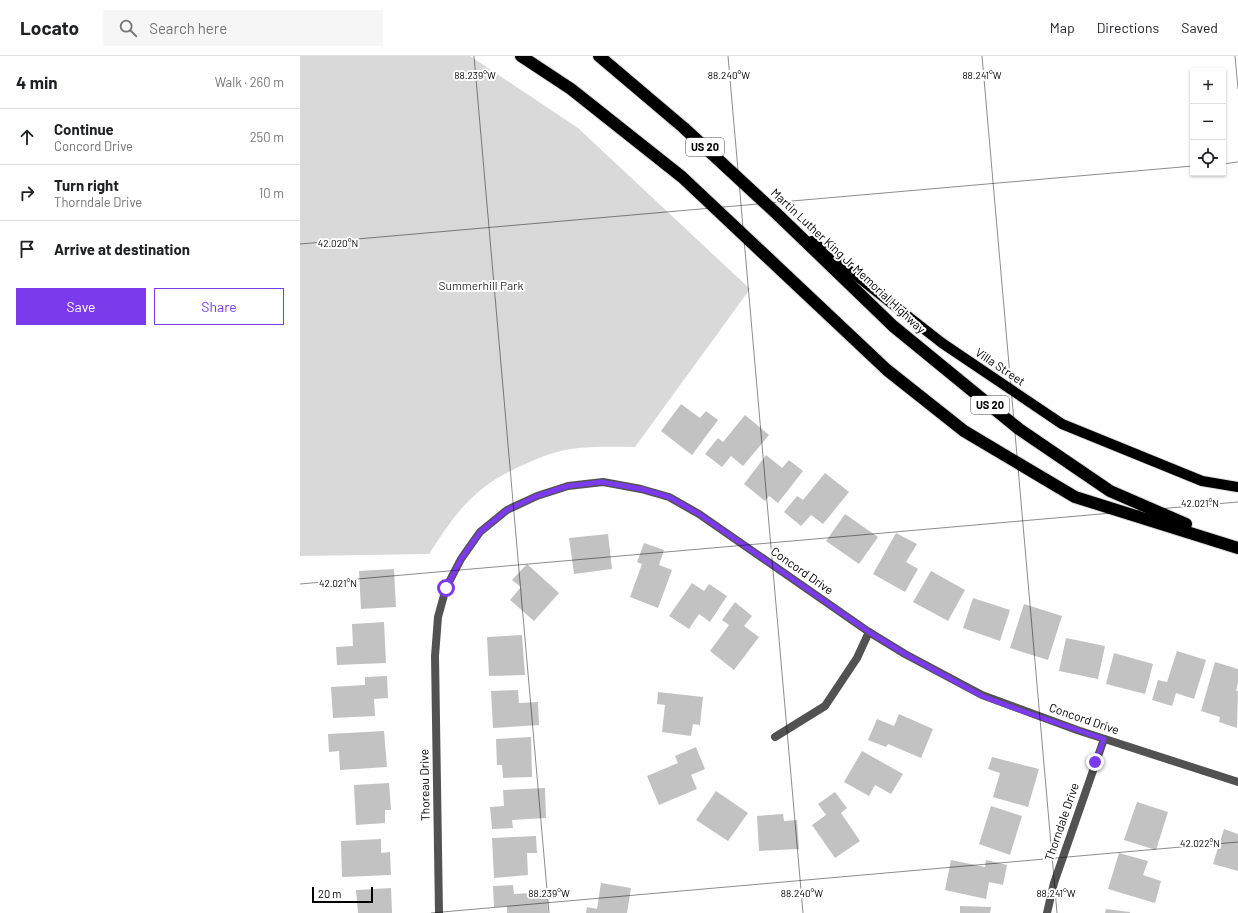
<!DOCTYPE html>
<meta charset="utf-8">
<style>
:root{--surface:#fff;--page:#f6f6f6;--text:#202124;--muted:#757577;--line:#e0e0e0;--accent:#7c3aed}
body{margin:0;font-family:Barlow,sans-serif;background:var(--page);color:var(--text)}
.controls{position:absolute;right:12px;top:12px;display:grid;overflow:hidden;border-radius:0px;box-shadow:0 1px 3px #0004}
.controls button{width:36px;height:36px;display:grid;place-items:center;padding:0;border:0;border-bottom:1px solid var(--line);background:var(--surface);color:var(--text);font:20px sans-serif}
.scale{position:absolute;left:12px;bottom:10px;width:61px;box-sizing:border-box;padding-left:4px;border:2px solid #000;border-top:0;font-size:11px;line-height:14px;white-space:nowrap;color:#000;-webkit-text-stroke:3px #fff;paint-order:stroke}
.stop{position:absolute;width:12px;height:12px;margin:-9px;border:3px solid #7c3aed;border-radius:50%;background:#fff}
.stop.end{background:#7c3aed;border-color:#fff;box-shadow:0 1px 4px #0008}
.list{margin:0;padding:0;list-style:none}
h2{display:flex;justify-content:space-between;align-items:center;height:52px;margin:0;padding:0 16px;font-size:17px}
h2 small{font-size:13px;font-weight:400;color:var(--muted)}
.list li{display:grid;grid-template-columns:26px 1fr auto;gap:12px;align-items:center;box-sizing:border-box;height:56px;padding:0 16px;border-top:1px solid var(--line)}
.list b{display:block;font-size:15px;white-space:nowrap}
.list p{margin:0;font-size:13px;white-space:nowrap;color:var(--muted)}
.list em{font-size:13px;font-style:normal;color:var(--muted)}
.actions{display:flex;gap:8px;padding:12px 16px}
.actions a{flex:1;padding:9px 0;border:1px solid var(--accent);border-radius:0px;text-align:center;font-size:14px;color:var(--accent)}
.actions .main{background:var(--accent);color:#fff}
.icon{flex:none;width:22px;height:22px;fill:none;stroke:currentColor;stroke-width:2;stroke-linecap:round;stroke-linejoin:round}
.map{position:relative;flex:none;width:938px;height:857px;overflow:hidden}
header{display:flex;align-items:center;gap:24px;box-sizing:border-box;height:56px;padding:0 20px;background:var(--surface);border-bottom:1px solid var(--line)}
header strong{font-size:19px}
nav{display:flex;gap:22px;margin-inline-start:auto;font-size:14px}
.search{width:280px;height:36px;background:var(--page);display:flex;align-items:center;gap:10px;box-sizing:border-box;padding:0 14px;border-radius:0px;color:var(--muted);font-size:15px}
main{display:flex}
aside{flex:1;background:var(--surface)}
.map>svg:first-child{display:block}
</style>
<header>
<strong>Locato</strong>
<div class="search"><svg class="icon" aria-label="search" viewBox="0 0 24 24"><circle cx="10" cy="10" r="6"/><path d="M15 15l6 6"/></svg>Search here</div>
<nav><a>Map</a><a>Directions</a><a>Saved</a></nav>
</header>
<main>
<aside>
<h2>4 min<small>Walk · 260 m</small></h2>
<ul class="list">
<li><svg class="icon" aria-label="ahead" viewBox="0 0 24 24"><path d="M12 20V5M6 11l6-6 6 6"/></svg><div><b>Continue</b><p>Concord Drive</p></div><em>250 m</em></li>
<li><svg class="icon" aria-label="right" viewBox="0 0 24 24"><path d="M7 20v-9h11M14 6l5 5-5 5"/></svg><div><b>Turn right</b><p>Thorndale Drive</p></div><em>10 m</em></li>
<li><svg class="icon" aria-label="arrive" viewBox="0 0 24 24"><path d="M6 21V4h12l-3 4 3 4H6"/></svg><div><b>Arrive at destination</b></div></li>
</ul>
<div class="actions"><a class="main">Save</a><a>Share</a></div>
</aside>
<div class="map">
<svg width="938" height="857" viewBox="0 0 938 857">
<rect width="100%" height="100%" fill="#fff"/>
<path fill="#d9d9d9" d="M0,0H170L278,72L450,233L335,391C313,391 292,390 271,393C257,395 243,400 230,406C213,413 197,421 182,433C160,450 144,475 129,498L0,500Z"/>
<g fill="#c2c2c2">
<polygon points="381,348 400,362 406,355 418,364 392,399 361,375"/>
<polygon points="445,359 469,379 443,410 431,400 422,411 405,398 418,382 423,386"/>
<polygon points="466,399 482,412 489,404 503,415 478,447 469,440 465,445 444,428"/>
<polygon points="525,417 549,436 523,468 511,459 501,470 484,456 497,440 503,444"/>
<polygon points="545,458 578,481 559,508 526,485"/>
<polygon points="596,477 617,488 606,506 618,513 605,536 573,518"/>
<polygon points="308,478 312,513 274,518 269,482"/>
<polygon points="344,487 364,494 359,509 372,514 358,552 330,541 342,508 337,506"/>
<polygon points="227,508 259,537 234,565 210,544 221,531 212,524"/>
<polygon points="94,513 96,551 61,553 59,515"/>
<polygon points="631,515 665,534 648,565 613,546"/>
<polygon points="392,527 404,535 409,528 427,540 410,566 399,558 389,573 369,560"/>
<polygon points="673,542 710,554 700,585 663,572"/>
<polygon points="435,546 452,560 444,570 459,581 434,614 410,595 429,569 422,564"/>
<polygon points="724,548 762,560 748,604 710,592"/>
<polygon points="84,566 86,607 37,609 36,591 53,590 52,568"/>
<polygon points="222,579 225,619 189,620 187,581"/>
<polygon points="766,582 805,590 798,623 759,615"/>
<polygon points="877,595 906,604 894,643 876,637 872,650 852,644 858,624 867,626"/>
<polygon points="814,597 853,608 845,638 806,628"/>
<polygon points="915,606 938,613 938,627 936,635 938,635 937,672 919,666 920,661 901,655"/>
<polygon points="87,620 88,642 74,643 75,660 33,662 31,631 65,629 65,621"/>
<polygon points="218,634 219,647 238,646 239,669 193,672 191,635"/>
<polygon points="358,636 403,641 400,669 393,668 391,680 362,676 365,649 357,648"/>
<polygon points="599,658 633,673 621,702 588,688 586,691 568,684 577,663 594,670"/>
<polygon points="84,675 87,711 40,714 39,695 29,696 28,678"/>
<polygon points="231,681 232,721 203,722 202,709 197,709 196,683"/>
<polygon points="396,691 405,713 391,719 397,733 359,749 347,720 378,707 375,700"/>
<polygon points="562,695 603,718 591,738 575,729 569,740 544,726"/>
<polygon points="692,701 739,713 728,751 693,741 700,717 688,713"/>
<polygon points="89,727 91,754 85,754 85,767 56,769 54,729"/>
<polygon points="245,732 246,762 212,764 213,772 192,773 190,751 204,750 203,734"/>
<polygon points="416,735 448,757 428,785 396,764"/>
<polygon points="535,736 547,752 541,757 560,785 535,802 512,769 526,759 518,748"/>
<polygon points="837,746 868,756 856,794 824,784"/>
<polygon points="691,750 722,760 710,799 679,788"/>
<polygon points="483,758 484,765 497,764 499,793 459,795 457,760"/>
<polygon points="924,773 938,778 938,815 913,808"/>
<polygon points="236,780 237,797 227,797 228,819 194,822 192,782"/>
<polygon points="81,783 81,797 90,796 91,819 42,821 41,785"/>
<polygon points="819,797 848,805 843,819 861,825 855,847 808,833"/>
<polygon points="651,804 685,811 686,804 707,809 703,829 689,826 686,843 645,834"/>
<polygon points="301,827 331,832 327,857 286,857 287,851 297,853"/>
<polygon points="213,829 214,838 247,836 248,857 207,857 207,850 194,851 193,830"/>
<polygon points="91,832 92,857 58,857 56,834"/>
<polygon points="660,850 691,851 690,857 660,857"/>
<polygon points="806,853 830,856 830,857 805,857"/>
</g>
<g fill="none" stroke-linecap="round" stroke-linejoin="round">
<g stroke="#dbdbdb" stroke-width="12">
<polyline id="primary" points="512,185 642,287 762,368 902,425 938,431"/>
</g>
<g stroke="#dbdbdb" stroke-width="14">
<g id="motorway">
<polyline points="221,0 271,33 382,121 587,314 664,375 775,441 938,492"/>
<polyline points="299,0 384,72 477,158 593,270 719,373 810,435 886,468"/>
</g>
</g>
<g stroke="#525252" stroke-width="8">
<polyline points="475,681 525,650 557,602 569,576"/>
<polyline points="139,857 135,600 138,561 146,532 161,503 180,476 207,454 237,440 268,430 303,426 341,433 369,441 399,458 569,576 605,598 682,639 777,674 938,726"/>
<polyline points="747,857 754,827 804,683"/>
</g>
<use href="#primary" stroke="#000" stroke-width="10"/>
<use href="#motorway" stroke="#000" stroke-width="12"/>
</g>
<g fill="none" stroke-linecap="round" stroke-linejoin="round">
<polyline stroke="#7c3aed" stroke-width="5" points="146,532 161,503 180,476 207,454 237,440 268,430 302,426 341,433 369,441 399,458 569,576 605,598 682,640 722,655 804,683 795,706"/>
</g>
<path fill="none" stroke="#000" stroke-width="1" stroke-opacity="0.45" d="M174,0L249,857M428,0L503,857M682,0L757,857M935,0L938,33M923,108L938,106M0,188L893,110M0,528L938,446M131,857L938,786"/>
<g text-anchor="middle" stroke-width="4" stroke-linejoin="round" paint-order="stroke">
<g fill="#fff" stroke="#4c4c4c" stroke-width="1">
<rect x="386" y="82" width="38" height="18" rx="3"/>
<rect x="671" y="340" width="38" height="18" rx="3"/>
</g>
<g font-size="11" font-weight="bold" fill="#000">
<text x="405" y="95">US 20</text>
<text x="690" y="353">US 20</text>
</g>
<g font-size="12" fill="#000" stroke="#fff">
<text transform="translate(548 205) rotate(43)" y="4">Martin Luther King Jr Memorial Highway</text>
<text transform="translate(700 311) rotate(34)" y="4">Villa Street</text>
<text transform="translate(502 515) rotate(35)" y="4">Concord Drive</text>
<text transform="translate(784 663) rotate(19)" y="4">Concord Drive</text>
<text transform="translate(125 729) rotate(-91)" y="4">Thoreau Drive</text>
<text transform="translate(762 766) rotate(-71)" y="4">Thorndale Drive</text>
</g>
<g font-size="12" fill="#303030" stroke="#fff">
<text x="181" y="234">Summerhill Park</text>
</g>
</g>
<g font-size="10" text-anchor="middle" fill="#000" stroke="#fff" stroke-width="4" stroke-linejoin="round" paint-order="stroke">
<text x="175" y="23">88.239°W</text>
<text x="429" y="23">88.240°W</text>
<text x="682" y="23">88.241°W</text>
<text x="38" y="191">42.020°N</text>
<text x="900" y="451">42.021°N</text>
<text x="38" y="531">42.021°N</text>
<text x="900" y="791">42.022°N</text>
<text x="249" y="841">88.239°W</text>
<text x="502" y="841">88.240°W</text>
<text x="756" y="841">88.241°W</text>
</g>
</svg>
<div class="controls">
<button>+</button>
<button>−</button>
<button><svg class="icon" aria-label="locate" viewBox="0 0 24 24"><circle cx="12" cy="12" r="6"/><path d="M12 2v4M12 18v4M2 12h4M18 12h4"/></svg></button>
</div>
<div class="scale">20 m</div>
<div class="stop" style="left:146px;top:532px"></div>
<div class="stop end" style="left:795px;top:706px"></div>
</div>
</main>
